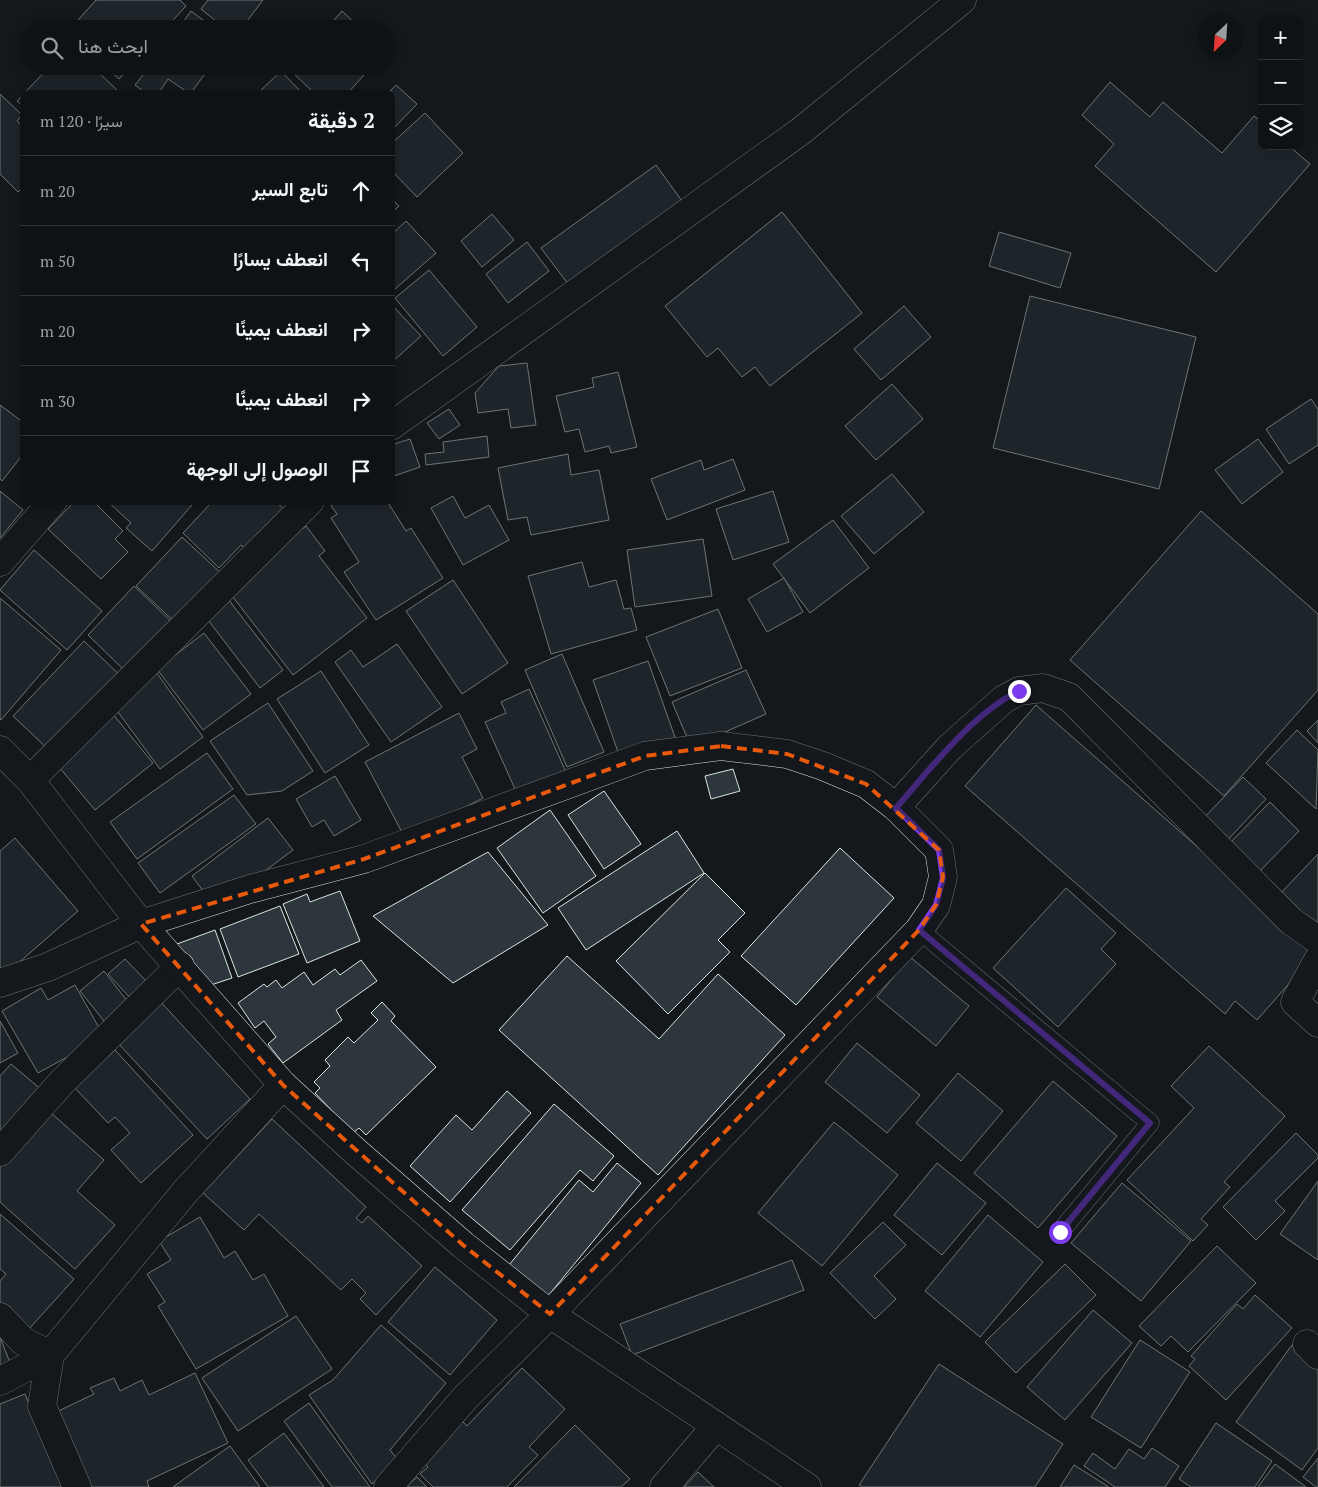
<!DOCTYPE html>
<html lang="ar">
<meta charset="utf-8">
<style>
:root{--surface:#0f1215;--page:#1d2022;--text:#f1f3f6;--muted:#9b9ea0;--line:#2f3234}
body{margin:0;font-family:"PT Serif",Vazirmatn,serif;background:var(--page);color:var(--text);direction:rtl}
.controls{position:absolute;right:15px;top:15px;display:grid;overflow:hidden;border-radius:10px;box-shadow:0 2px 12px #0003}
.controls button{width:45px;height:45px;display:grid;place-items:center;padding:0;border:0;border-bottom:1px solid var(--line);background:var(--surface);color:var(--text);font:25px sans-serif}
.compass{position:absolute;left:1198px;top:15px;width:45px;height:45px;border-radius:50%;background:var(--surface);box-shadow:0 2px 12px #0003;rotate:205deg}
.stop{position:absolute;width:15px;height:15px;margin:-11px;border:4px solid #7c3aed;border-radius:50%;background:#fff}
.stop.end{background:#7c3aed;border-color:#fff;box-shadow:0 1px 5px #0008}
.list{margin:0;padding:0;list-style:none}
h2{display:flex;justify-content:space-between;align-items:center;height:65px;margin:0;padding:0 20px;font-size:21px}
h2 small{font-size:16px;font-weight:400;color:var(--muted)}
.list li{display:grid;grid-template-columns:32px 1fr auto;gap:15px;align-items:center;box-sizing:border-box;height:70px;padding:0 20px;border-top:1px solid var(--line)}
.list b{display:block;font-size:19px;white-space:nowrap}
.list em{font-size:16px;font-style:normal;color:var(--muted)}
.icon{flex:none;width:28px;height:28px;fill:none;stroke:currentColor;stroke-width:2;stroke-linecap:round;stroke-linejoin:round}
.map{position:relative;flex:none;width:1318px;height:1487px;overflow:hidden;direction:ltr}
.search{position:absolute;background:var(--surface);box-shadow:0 2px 12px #0003;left:20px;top:20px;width:375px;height:55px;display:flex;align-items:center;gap:12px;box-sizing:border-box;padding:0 18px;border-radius:28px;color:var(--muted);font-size:19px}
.panel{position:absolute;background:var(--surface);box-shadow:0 2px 12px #0003;left:20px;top:90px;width:375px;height:415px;border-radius:10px;direction:rtl}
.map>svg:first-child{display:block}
</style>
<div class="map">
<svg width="1318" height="1487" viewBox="0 0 1318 1487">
<rect width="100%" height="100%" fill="#14181c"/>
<g fill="#2c363c" stroke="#d8e6dc">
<polygon points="96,0 180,0 186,6 165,29 70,29"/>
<polygon points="208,0 263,0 241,29 226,29 201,9"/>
<polygon points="191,11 215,29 178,29"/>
<polygon points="342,11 361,29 326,29"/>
<polygon points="50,66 92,66 121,94 24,94 24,107 17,101"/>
<polygon points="105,66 131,66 119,79"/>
<polygon points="150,66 211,66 190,94 168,79 158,94 147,94 135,85"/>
<polygon points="291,66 372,66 347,94 315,94 289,69"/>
<polygon points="281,71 303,94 257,94"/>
<polygon points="1110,82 1150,117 1163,102 1222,153 1254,116 1262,122 1262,146 1289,146 1310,164 1216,272 1095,166 1114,144 1082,115"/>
<polygon points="396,85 417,104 391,131 391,94 387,94"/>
<polygon points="0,94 22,115 17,121 24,127 24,186 18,192 0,174"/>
<polygon points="425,113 463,153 417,197 391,170 391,144"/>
<polygon points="656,165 682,201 568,284 541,248"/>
<polygon points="391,198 399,206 391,214"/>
<polygon points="782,212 862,313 770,386 755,367 742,377 718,348 707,357 665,306"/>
<polygon points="492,214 514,240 482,267 461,241"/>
<polygon points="406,221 436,253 394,290 391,287 391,235"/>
<polygon points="999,232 1071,253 1060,288 989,266"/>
<polygon points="527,242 549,271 508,303 486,274"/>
<polygon points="429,270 477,327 443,356 395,298"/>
<polygon points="1030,296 1196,337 1159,489 993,448"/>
<polygon points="391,304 421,336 391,363"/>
<polygon points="904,306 931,337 881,380 854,349"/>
<polygon points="527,363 536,425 511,428 508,409 478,413 475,393 499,366"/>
<polygon points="618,372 637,447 611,453 609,446 585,452 579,429 565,432 556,396 594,387 592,378"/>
<polygon points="892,384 923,419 876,460 845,426"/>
<polygon points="1311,399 1318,409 1318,445 1289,464 1266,429"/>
<polygon points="0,405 24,423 24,453 2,481 0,479"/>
<polygon points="449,409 460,425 439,439 427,423"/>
<polygon points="487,436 489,457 426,465 425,454 444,452 443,442"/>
<polygon points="410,439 420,467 394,476 391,467 391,445"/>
<polygon points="1258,439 1283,472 1242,504 1215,470"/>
<polygon points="568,454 571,475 599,470 609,520 531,535 527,517 508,520 498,468"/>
<polygon points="733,459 745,490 667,520 651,479 701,460 704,470"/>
<polygon points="892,474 924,512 874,554 841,516"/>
<polygon points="0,491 23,510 0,538"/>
<polygon points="773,491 789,542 733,560 716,509"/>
<polygon points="453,496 465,518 489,505 509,540 463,565 431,508"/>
<polygon points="75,501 93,501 123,531 115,539 128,552 101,579 48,529"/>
<polygon points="107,501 188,501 192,505 152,551 126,528 131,523"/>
<polygon points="213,501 275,501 286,511 248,552 241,545 219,568 183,533"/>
<polygon points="338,501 387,501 406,531 411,528 443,578 376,620 344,572 359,562 331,518 337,514 331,506"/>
<polygon points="1201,511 1318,614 1318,690 1224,796 1070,660"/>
<polygon points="833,520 869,568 810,613 773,564"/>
<polygon points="306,526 325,551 319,556 367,618 293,675 226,588"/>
<polygon points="182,537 224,576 178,625 136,586"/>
<polygon points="703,539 712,596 635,607 627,550"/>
<polygon points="34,550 102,611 67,650 0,590"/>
<polygon points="582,562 589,587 616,580 624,609 631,608 637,630 551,654 528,576"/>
<polygon points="784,578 803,612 767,632 748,599"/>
<polygon points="453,580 508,663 462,694 406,611"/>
<polygon points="134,586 174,624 127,673 88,635"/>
<polygon points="0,598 61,650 1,720 0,719"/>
<polygon points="228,599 283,670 260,688 205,616"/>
<polygon points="718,609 742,668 670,696 646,637"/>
<polygon points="204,633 251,694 203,730 157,669"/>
<polygon points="84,641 125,680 51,752 13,716"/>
<polygon points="397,644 442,707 391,742 335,662 351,650 363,667"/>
<polygon points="562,654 604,752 567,767 525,670"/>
<polygon points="648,661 677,743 619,755 593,680"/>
<polygon points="746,670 766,714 691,747 672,702"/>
<polygon points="321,671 369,745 325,773 277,699"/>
<polygon points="156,672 203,737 160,769 112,704"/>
<polygon points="529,689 570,781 519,798 485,722 506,713 501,702"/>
<polygon points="268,703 313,771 282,791 247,795 210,741"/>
<polygon points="1036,705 1317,952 1257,1020 1235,1001 1225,1014 965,786"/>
<polygon points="112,713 153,763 95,810 54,761"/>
<polygon points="459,713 477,749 462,757 483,798 405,838 365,762"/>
<polygon points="1318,720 1318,743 1307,731"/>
<polygon points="1297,730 1318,750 1316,809 1266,763"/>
<polygon points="207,753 233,789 137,859 110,822"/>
<polygon points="733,769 740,791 711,799 705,776"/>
<polygon points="335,776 361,820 334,836 324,820 312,827 296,799"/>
<polygon points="1243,777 1266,799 1223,845 1200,822"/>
<polygon points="604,791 641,844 604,869 568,815"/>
<polygon points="234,795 256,824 160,893 138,863"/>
<polygon points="1270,802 1299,831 1255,876 1225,848"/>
<polygon points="550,810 596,876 543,913 497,848"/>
<polygon points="268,818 293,850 249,883 209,899 192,876"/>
<polygon points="677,831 704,873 586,950 558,908"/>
<polygon points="15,838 78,911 0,979 0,851"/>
<polygon points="840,848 894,898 796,1005 741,956"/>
<polygon points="488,852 548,925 453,983 373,916"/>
<polygon points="1318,854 1318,924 1278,896"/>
<polygon points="705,873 745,913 718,940 730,952 668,1014 616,961"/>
<polygon points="1066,888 1116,933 1101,949 1116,964 1058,1027 993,968"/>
<polygon points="340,891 360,941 307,963 283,904 307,894 310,902"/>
<polygon points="280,906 299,954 238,977 220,929"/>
<polygon points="215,930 232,978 211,985 177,944"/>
<polygon points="567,956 659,1039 718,974 785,1035 658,1175 499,1030"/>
<polygon points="910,957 969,1006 936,1046 877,997"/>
<polygon points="125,959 149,984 132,1000 108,974"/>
<polygon points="361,960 377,981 336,1010 342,1020 283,1063 268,1044 276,1037 264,1021 255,1028 238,1003 264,984 267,987 276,980 282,988 304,972 313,985 335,969 340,975"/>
<polygon points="104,971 128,1002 104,1021 80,991"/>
<polygon points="75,985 102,1033 82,1049 38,1073 2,1011 41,988 48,1000"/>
<polygon points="159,1000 250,1099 207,1139 116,1041"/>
<polygon points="382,1002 395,1016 391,1021 436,1067 366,1135 359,1128 353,1133 315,1093 320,1088 314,1082 330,1066 325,1060 348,1037 354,1043 378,1020 371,1013"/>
<polygon points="0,1021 18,1053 0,1063"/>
<polygon points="857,1043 920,1095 887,1133 825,1082"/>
<polygon points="1209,1046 1285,1116 1224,1182 1230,1187 1201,1219 1208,1225 1193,1241 1127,1180 1194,1108 1171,1086"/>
<polygon points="115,1050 193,1135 141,1183 111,1150 130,1133 115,1117 108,1123 74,1087"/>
<polygon points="11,1064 43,1091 0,1141 0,1076"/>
<polygon points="958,1073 1003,1111 961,1161 916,1123"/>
<polygon points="1053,1081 1117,1136 1038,1228 974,1173"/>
<polygon points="507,1091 531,1113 450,1202 410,1166 456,1115 472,1130"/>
<polygon points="554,1104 614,1156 593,1181 580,1170 510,1250 462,1210"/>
<polygon points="50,1112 104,1160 77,1191 115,1225 75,1269 0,1202 0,1166"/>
<polygon points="272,1119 366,1207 356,1218 362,1223 368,1216 422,1266 376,1315 360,1299 366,1293 352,1279 341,1290 259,1214 244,1230 203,1193"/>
<polygon points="834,1122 898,1175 822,1266 758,1213"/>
<polygon points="1296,1133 1318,1155 1318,1158 1275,1201 1285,1211 1256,1240 1223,1207"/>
<polygon points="617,1163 641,1183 548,1296 509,1265 579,1180 593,1192"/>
<polygon points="937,1163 986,1203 942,1255 894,1215"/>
<polygon points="1318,1181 1318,1260 1280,1234"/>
<polygon points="1122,1183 1191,1241 1141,1301 1071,1243"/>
<polygon points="0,1214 74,1279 29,1329 0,1304 0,1281 6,1274 0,1269"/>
<polygon points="988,1215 1043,1262 980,1337 925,1291"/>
<polygon points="200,1217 224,1258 235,1251 253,1280 264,1274 288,1316 196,1369 158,1306 165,1302 147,1274 171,1260 159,1241"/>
<polygon points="883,1222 906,1245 874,1276 896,1299 875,1319 830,1273"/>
<polygon points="1217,1246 1256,1283 1188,1352 1171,1336 1161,1346 1139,1326"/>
<polygon points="792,1260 804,1290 632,1355 620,1324"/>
<polygon points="1065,1264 1096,1295 1016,1373 985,1342"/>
<polygon points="435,1267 497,1320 450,1375 388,1322"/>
<polygon points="1255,1295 1292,1328 1226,1400 1189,1366 1195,1359 1191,1356 1237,1304 1243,1309"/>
<polygon points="1093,1310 1132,1343 1065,1420 1027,1387"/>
<polygon points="296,1316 332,1369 238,1431 202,1378"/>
<polygon points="381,1325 446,1383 390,1450 398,1460 372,1484 309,1395 333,1380"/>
<polygon points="0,1337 12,1368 0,1372"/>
<polygon points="1140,1340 1190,1372 1141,1448 1091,1417"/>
<polygon points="1292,1345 1318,1365 1318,1448 1302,1470 1236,1422"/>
<polygon points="939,1364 1063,1444 1035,1487 863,1487 859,1485"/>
<polygon points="522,1368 565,1409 529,1447 538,1455 507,1487 433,1487 420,1474 428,1467 421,1460 460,1419 467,1426"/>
<polygon points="195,1373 228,1443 147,1481 149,1487 82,1487 48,1416 94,1394 90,1388 114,1378 120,1391 142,1380 149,1395"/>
<polygon points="25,1394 63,1487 0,1487 0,1404"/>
<polygon points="309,1403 370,1487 332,1487 284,1421"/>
<polygon points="1216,1423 1272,1461 1255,1487 1191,1487 1179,1479"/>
<polygon points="575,1425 630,1479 621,1487 514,1487"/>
<polygon points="284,1433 324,1487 268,1487 248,1460"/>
<polygon points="230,1446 260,1487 173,1487"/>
<polygon points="1152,1448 1179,1466 1165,1487 1115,1487 1084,1466 1093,1453 1115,1469 1129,1449 1144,1459"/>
<polygon points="1318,1458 1318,1487 1316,1487 1303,1477"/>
<polygon points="1275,1464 1306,1487 1258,1487"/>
<polygon points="1074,1465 1109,1487 1060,1487"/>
<polygon points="698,1472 714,1487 684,1487"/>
<polygon points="417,1477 427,1487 406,1487"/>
</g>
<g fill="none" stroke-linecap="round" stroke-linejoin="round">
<g stroke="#d8e6dc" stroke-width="19">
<polyline id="service" points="919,930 1150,1123 1060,1232"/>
</g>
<g stroke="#d8e6dc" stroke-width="29">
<g id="minor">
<polyline points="391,426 801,131 962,0"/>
<polyline points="0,562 53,501"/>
<polyline points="30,780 310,501"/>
<polyline points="896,807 950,747 1004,699 1019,691 1043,688 1069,697 1291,921 1318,940"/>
<polyline points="1318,960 1295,1002 1318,1023"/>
<polyline points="0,983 48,967 141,924 250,889 364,859 645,756 721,746 787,754 823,766 866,784 896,807 939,850 943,877 936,905 919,930 550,1314 465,1398 388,1487"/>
<polyline points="0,1152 62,1082 180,966"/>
<polyline points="0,1317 23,1341 50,1355 42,1406 77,1487"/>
<polyline points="1307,1344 1318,1355"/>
<polyline points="0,1381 50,1355 185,1192 283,1085"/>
<polyline points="664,1487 716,1426"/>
</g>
</g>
<g stroke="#d8e6dc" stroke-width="29">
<polyline id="tertiary" points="0,750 30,780 141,924 283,1085 356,1152 463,1245 550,1314 807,1487"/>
</g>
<use href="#service" stroke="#14181c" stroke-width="18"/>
<use href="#minor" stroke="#14181c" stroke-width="28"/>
<use href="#tertiary" stroke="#14181c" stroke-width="28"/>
</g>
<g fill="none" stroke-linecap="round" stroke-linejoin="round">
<path stroke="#7c3aed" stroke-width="6" d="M1019,691C973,713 930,769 896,808L939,850L943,878L936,905L919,930L1150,1123L1060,1232"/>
</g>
<path d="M0 0H1318V1487H0ZM721,746L787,754L866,784L939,850L943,877L936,905L919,930L550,1314L463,1245L283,1085L141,924L364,859L645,756Z" fill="#14181c" fill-opacity=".55" fill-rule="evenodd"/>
<path fill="none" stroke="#e8590c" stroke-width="4" stroke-dasharray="10 6" stroke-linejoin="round" d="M721,746L787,754L866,784L939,850L943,877L936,905L919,930L550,1314L463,1245L283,1085L141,924L364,859L645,756Z"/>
</svg>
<div class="controls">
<button>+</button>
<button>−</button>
<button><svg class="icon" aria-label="layers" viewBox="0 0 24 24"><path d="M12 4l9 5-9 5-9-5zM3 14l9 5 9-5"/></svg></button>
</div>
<svg class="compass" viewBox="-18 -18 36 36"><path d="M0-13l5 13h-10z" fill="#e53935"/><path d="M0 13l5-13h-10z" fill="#9b9ea0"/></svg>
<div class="stop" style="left:1060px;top:1232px"></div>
<div class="stop end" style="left:1019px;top:691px"></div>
<div class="search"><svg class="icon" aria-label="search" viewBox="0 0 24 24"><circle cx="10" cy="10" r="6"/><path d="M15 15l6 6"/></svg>ابحث هنا</div>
<section class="panel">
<h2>2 دقيقة<small>سيرًا · 120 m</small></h2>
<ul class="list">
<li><svg class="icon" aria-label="ahead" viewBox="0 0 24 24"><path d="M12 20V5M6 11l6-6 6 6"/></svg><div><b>تابع السير</b></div><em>20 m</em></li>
<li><svg class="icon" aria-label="left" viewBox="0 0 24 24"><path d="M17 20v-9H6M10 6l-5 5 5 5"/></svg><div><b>انعطف يسارًا</b></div><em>50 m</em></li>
<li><svg class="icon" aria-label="right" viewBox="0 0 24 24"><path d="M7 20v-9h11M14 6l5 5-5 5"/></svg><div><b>انعطف يمينًا</b></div><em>20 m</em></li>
<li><svg class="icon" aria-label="right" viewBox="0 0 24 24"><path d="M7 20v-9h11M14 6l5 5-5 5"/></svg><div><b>انعطف يمينًا</b></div><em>30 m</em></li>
<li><svg class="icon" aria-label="arrive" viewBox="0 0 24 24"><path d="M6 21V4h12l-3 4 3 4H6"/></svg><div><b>الوصول إلى الوجهة</b></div></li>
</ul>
</section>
</div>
